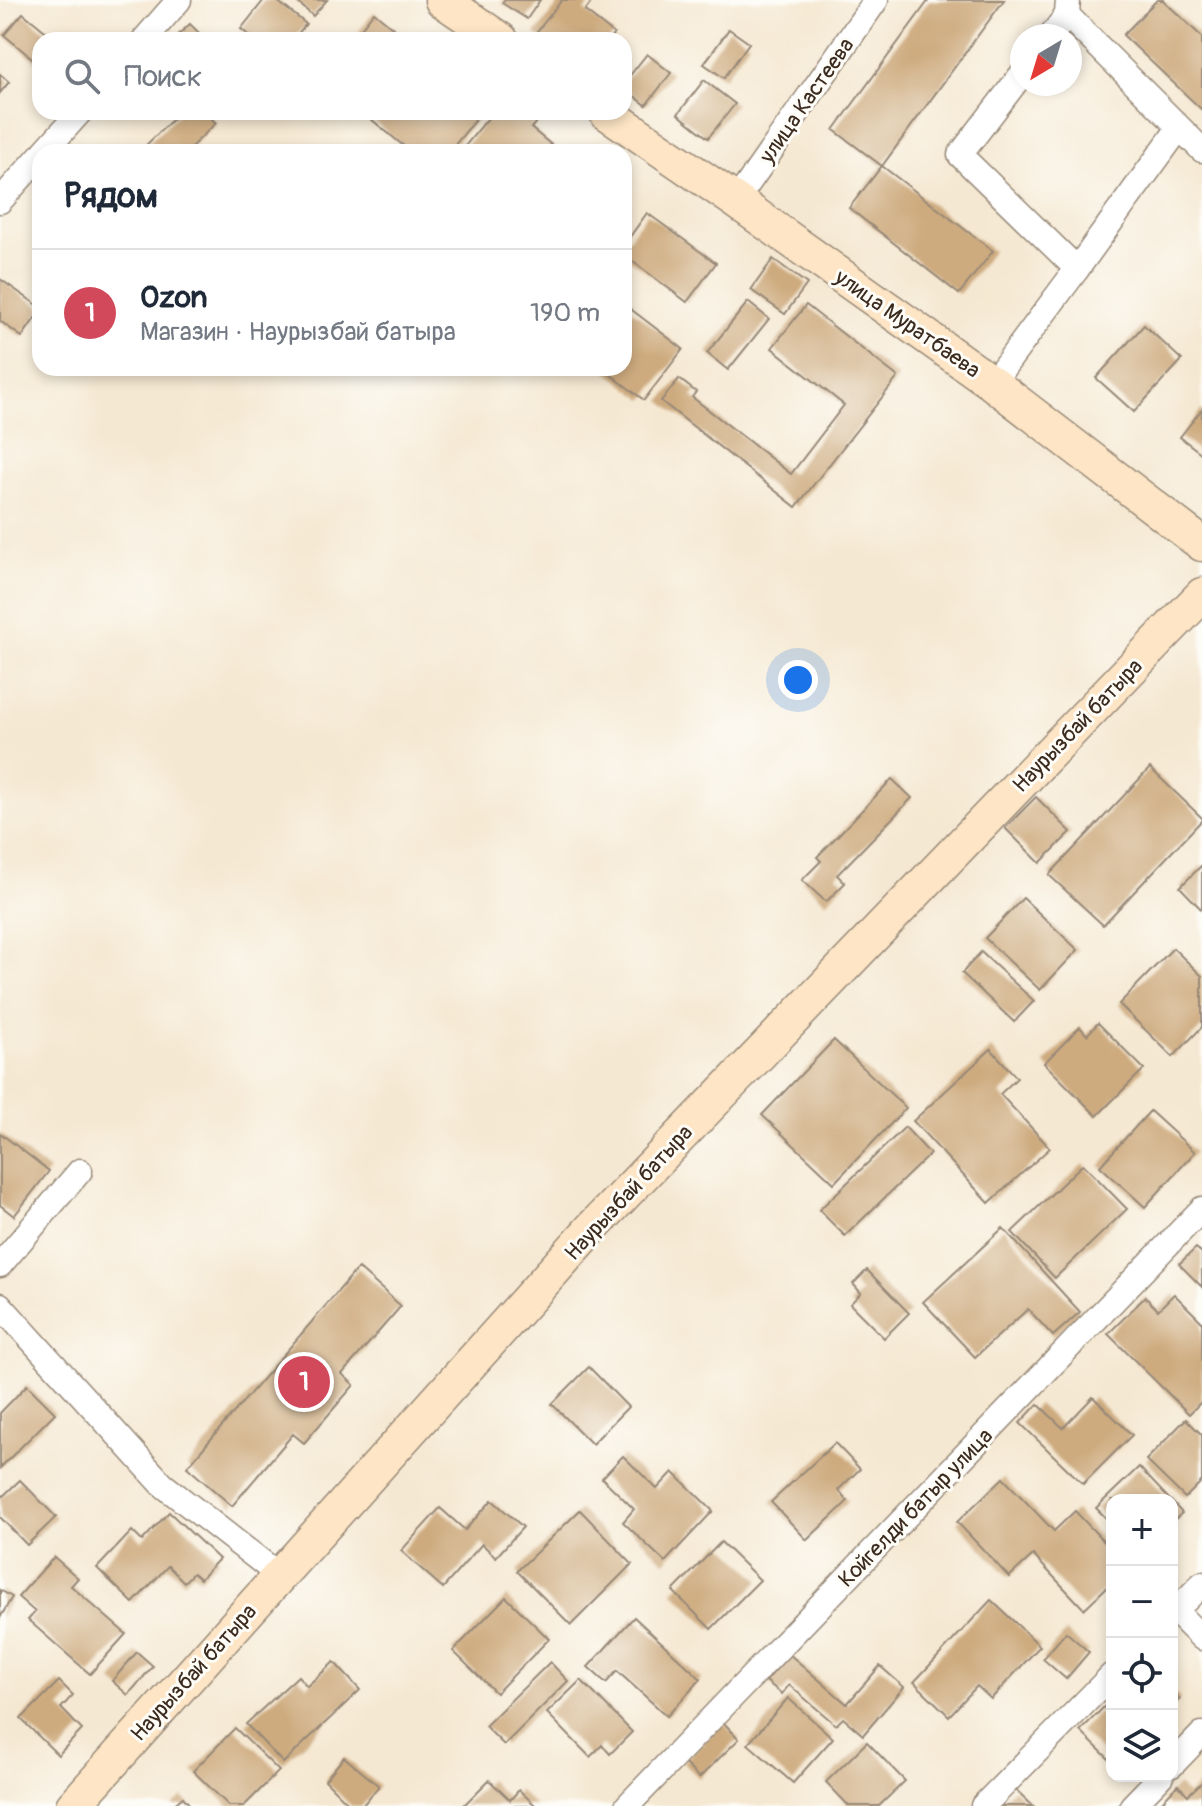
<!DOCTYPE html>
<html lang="ru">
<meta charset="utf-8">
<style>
:root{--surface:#fff;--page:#f6f6f7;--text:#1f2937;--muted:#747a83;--line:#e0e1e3;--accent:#d1495b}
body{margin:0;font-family:Pangolin,sans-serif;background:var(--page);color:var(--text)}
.controls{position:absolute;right:24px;bottom:24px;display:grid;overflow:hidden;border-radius:16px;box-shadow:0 4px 12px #0003}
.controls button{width:72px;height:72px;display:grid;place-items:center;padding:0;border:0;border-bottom:2px solid var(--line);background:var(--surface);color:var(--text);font:40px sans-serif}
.compass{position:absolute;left:1010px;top:24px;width:72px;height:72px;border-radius:50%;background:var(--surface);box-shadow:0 4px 12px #0003;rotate:218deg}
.you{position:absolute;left:798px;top:680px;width:28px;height:28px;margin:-20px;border:6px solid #fff;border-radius:50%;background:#1a73e8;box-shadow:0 0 0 12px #1a73e833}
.badge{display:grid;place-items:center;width:52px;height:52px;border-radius:50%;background:var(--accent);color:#fff;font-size:26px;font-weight:700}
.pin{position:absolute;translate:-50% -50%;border:4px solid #fff;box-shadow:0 2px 8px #0006}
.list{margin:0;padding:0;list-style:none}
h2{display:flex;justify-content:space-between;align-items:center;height:104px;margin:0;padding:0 32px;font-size:34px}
h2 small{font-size:26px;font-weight:400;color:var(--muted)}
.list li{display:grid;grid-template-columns:52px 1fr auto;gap:24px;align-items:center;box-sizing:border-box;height:128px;padding:0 32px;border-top:2px solid var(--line)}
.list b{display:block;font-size:30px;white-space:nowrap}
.list p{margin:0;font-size:26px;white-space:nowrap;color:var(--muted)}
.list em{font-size:26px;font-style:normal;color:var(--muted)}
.icon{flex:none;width:44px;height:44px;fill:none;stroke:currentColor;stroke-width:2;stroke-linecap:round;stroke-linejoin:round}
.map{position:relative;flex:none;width:1202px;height:1806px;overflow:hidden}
.search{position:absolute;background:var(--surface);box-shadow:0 4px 12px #0003;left:32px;top:32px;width:600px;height:88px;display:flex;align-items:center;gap:20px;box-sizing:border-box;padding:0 28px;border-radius:24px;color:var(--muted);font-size:30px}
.panel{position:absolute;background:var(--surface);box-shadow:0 4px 12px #0003;left:32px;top:144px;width:600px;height:232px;border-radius:24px}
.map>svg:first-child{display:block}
</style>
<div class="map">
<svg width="1202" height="1806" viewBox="0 0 1202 1806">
<rect width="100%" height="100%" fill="#fdfcf7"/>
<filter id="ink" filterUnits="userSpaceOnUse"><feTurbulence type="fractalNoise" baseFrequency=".0125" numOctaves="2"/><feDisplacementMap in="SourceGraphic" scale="16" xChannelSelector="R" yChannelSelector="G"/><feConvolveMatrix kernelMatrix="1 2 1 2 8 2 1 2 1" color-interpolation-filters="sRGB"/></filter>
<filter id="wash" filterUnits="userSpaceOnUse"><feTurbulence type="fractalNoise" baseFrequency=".006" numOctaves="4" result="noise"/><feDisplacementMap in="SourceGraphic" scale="32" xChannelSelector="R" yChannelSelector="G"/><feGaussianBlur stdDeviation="1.8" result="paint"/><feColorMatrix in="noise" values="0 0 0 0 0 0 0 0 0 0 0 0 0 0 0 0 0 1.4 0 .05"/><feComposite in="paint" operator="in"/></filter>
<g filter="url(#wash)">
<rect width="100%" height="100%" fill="#f5e8d2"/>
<g id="blocks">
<g fill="#ceab7f">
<polygon points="264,0 276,0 306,24 293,40 255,40 241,29"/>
<polygon points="295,0 327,0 313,16"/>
<polygon points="504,0 540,0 527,19 502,3"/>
<polygon points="562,0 593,0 585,11 614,34 609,40 543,40 535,34"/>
<polygon points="929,0 1004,0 882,166 834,130"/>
<polygon points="1157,0 1163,0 1202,37 1202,110 1123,35"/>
<polygon points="374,12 404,37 402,40 352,40"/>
<polygon points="23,13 56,40 40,40 40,65 4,35"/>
<polygon points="190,24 206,40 173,40"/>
<polygon points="729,29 749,43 724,78 704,64"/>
<polygon points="647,54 671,73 646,105 624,88 624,83"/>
<polygon points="0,74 9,82 0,93"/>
<polygon points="704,80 735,104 708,138 678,114"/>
<polygon points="176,112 205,112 216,123 186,152 139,152 178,114"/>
<polygon points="376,112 482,112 449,152 411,152 371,119"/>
<polygon points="493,112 538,112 542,115 531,128 560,152 460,152"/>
<polygon points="882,166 993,251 959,294 849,208"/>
<polygon points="647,213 716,263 687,302 624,255 624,245"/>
<polygon points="773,259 807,284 785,314 751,290"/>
<polygon points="0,279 40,307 40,311 22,337 0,321"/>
<polygon points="748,302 769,319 728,370 707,353"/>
<polygon points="624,304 683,349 644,400 602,368 624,368"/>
<polygon points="806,305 898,377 796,507 661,401 679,379 696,392 692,397 791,474 844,405 772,348"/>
<polygon points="1144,325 1182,360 1134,412 1096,378"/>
<polygon points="1202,409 1202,454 1180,437"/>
<polygon points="1150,768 1202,818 1202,820 1103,925 1049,875"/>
<polygon points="892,779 912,798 837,875 845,883 826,902 802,880 821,861 817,857"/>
<polygon points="1036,797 1071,832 1040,863 1005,828"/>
<polygon points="1202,865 1202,910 1180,887"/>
<polygon points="1023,898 1078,950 1040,990 985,938"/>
<polygon points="1173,948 1202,976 1202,1027 1173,1057 1119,1004"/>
<polygon points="981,952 1034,1001 1014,1022 962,973"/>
<polygon points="1098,1023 1144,1069 1097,1116 1044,1063 1080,1027 1087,1035"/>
<polygon points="834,1040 906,1108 834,1183 762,1115"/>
<polygon points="991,1049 1017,1078 1000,1094 1050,1148 989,1203 913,1121"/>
<polygon points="1150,1111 1195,1152 1145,1207 1100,1166"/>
<polygon points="905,1127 930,1154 845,1236 819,1210"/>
<polygon points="0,1133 49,1171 14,1216 0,1205"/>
<polygon points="1083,1164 1127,1209 1055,1278 1012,1232"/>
<polygon points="1003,1228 1080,1312 1053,1336 1028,1309 975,1357 923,1302"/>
<polygon points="1196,1248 1202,1253 1202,1287 1179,1264"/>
<polygon points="358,1268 401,1306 342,1374 354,1385 304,1443 293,1434 232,1506 187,1467"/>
<polygon points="867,1270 909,1313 884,1338 850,1304 861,1293 853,1284"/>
<polygon points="1174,1294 1202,1322 1202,1401 1189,1414 1108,1334 1145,1297 1158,1310"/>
<polygon points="589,1367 628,1407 592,1444 552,1404"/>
<polygon points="27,1385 55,1413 0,1468 0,1413"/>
<polygon points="1093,1397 1132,1435 1083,1484 1020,1423 1038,1404 1063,1428"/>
<polygon points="1186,1419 1202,1435 1202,1481 1185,1498 1146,1460"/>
<polygon points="835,1443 860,1469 838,1490 848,1501 807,1540 771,1502"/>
<polygon points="623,1456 657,1489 673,1472 713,1511 665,1562 623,1522 634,1509 602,1478"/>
<polygon points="1139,1467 1170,1500 1112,1500 1112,1524 1096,1508"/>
<polygon points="1003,1478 1054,1531 1075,1511 1112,1550 1112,1582 1084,1609 1033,1555 1009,1577 957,1522"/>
<polygon points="20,1480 56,1517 27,1545 0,1517 0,1499"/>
<polygon points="492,1500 523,1527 496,1557 482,1544 443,1588 401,1551 440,1508 465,1530"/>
<polygon points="1172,1502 1182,1513 1172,1522"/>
<polygon points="580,1510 632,1564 571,1625 517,1571"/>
<polygon points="169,1512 219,1559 200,1579 193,1573 184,1582 168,1566 133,1603 97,1568 132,1531 142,1541"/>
<polygon points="721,1542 760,1580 711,1629 673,1591"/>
<polygon points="54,1557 78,1578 71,1586 126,1634 90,1674 28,1620 35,1612 18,1597"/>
<polygon points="0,1590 12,1597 0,1618"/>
<polygon points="506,1597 549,1639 496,1693 453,1651"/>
<polygon points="991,1600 1040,1646 991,1699 977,1686 949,1716 914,1682"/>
<polygon points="634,1617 701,1679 667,1716 617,1671 606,1683 588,1667"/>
<polygon points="1066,1632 1089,1652 1066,1679 1043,1659"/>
<polygon points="137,1652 153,1666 128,1695 112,1681"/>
<polygon points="789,1654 847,1704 880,1666 904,1687 863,1735 843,1718 836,1725 789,1685 782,1694 766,1681"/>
<polygon points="334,1662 360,1690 283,1763 246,1724 298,1676 307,1686"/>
<polygon points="550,1662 568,1681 504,1745 485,1726"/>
<polygon points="581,1680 632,1732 610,1754 602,1745 590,1757 547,1713"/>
<polygon points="59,1681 73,1695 61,1708 82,1730 58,1755 21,1719"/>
<polygon points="1172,1691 1180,1699 1172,1707"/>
<polygon points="788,1698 833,1738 793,1783 748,1744"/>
<polygon points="1112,1699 1112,1756 1109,1759 1080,1731"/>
<polygon points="723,1722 739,1739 699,1778 683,1762"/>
<polygon points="235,1728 279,1771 244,1806 229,1806 193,1771"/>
<polygon points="867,1742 905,1781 879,1806 849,1806 826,1782"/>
<polygon points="344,1757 379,1786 362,1806 351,1806 325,1780"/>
<polygon points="489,1780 510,1800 519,1790 536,1806 463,1806"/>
<polygon points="1202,1782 1202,1806 1169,1806 1163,1800 1178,1785 1188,1795"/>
<polygon points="1014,1788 1033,1806 997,1806"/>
<polygon points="183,1797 191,1806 172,1806"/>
</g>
</g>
</g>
<g filter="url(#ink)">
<use href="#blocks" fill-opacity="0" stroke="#988978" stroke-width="2"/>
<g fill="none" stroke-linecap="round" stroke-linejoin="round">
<g stroke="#988978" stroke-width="27">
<g id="street">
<polyline points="1068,0 1067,15 1202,150"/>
<polyline points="1051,36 1067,15"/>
<polyline points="144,40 179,0"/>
<polyline points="44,152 80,112"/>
<polyline points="0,201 40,156"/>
<polyline points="736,201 876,0"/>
<polyline points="1077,269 1179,128"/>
<polyline points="992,383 1077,269 960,155 1022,74"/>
<polyline points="0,1265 80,1171"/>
<polyline points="0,1305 163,1485 280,1576"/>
<polyline points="1175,1611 1202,1638"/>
<polyline points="1172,1614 1202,1584"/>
<polyline points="1172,1765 1202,1734"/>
<polyline points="627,1806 1202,1209"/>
<polyline points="983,1806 1112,1675"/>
<polyline points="1132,1806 1161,1776"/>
</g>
</g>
<g stroke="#988978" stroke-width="37">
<g id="secondary">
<polyline points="442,0 501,40"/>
<polyline points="606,112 736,201 992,383 1202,544"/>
<polyline points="73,1806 591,1229 1202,595"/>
</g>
</g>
<use href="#street" stroke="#fff" stroke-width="24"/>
<use href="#secondary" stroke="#fde5c5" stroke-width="34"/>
</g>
</g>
<g text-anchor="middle" stroke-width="6" stroke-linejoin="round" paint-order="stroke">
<g font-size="22" fill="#3b2a1e" stroke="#fdfcf7">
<text transform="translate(806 100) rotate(-55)" y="8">улица Кастеева</text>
<text transform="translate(908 323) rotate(35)" y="8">улица Муратбаева</text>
<text transform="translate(1077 725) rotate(-46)" y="8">Наурызбай батыра</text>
<text transform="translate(628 1192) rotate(-47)" y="8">Наурызбай батыра</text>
<text transform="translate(915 1507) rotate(-46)" y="8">Койгелди батыр улица</text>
<text transform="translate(193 1672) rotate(-48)" y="8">Наурызбай батыра</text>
</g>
</g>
</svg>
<div class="controls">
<button>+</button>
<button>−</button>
<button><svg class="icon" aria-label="locate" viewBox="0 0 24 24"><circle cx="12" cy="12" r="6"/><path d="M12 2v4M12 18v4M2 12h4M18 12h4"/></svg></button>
<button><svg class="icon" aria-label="layers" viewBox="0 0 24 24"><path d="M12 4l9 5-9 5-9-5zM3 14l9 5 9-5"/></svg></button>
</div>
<svg class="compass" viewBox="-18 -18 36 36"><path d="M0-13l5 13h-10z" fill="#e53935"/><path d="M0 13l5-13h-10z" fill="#747a83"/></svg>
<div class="you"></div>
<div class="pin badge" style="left:304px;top:1382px">1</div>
<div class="search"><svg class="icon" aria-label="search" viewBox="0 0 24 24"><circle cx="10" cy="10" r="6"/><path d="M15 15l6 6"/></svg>Поиск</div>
<section class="panel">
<h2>Рядом<small></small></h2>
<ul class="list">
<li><span class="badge">1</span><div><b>Ozon</b><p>Магазин · Наурызбай батыра</p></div><em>190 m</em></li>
</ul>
</section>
</div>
